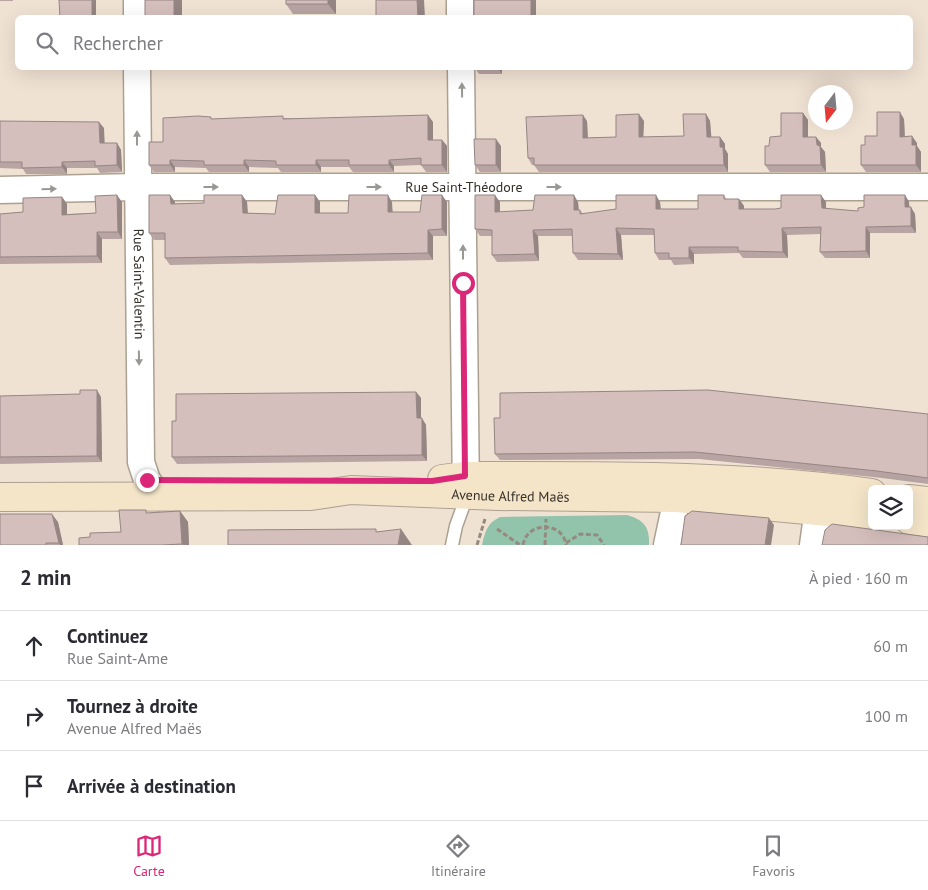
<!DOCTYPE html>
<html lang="fr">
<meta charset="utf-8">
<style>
:root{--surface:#fff;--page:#f2f2f3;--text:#2b2b33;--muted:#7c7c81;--line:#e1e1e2;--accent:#db2777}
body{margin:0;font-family:"PT Sans",sans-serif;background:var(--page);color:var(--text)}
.controls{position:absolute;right:15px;bottom:15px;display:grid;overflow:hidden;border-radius:8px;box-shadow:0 5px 20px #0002}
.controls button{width:45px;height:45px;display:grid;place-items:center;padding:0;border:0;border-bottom:1px solid var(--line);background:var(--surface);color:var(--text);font:25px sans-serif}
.compass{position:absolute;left:808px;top:85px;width:45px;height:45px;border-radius:50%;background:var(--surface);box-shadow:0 5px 20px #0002;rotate:196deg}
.stop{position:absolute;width:15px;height:15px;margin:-11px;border:4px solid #db2777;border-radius:50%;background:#fff}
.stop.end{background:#db2777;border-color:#fff;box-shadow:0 1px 5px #0008}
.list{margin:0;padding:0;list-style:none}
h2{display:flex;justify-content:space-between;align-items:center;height:65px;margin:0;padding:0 20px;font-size:21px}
h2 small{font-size:16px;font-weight:400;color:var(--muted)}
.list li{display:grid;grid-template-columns:32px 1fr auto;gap:15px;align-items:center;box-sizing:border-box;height:70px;padding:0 20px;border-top:1px solid var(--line)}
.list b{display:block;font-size:19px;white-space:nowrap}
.list p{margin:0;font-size:16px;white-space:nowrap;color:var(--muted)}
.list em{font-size:16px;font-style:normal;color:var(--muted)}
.icon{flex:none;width:28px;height:28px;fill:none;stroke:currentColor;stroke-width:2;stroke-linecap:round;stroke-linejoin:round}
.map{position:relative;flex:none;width:928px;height:545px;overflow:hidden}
.search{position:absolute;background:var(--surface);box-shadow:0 5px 20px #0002;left:15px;right:15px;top:15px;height:55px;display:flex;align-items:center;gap:12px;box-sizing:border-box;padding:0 18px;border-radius:8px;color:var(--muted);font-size:19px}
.sheet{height:275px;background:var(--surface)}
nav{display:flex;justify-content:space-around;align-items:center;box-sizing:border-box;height:70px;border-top:1px solid var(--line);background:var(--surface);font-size:14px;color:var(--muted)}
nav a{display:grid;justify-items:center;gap:2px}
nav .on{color:var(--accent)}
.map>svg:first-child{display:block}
</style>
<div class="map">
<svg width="928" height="545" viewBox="0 0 928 545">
<rect width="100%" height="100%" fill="#f0e2d3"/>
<path fill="#92c4ac" d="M627,515C644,520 650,527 649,545H482C485,532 487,523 500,517Z"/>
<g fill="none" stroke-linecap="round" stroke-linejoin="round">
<g stroke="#aca091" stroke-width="15">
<polyline id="lane" points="452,545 456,526 468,493"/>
</g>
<g stroke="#aca091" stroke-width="29">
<g id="street">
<polyline points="137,0 137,18"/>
<polyline points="460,0 460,18"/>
<path id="s1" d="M137,68L141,462L147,480L159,497"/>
<polyline points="461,68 466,495"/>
<path id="s2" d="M0,190L137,187H928"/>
<polyline points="667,545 677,498"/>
<polyline points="813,545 818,509"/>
</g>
</g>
<g stroke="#aca091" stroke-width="30">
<g id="secondary">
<path d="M442,479L465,476C601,476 737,474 872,493"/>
<path id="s3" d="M0,497L311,496L351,490L498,496L677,498L872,516"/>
<polyline points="909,499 928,501"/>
<polyline points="909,520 928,523"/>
</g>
</g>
<g stroke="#948a80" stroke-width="3" stroke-dasharray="5 2.5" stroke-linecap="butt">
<polyline points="497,529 520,545"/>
<polyline points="566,543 580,534 597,535 604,545"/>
<polyline points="477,545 485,519"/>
<path d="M523,545C527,521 563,521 566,545"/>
<polyline points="545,545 546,519"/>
</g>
<use href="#lane" stroke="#fff" stroke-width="12"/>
<use href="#street" stroke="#fff" stroke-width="26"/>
<use href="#secondary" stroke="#f4e5c9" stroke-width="28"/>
</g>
<g fill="#b7a4a3">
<rect x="0" y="0" width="13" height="1"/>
<polygon points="336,0 336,14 293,14 286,4"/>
<polygon points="475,68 502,68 502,74 479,74"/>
<polygon points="803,113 808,120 808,137 816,137 821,143 821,147 825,152 826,172 770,172 765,165 781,136"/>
<polygon points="706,114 710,121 711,137 720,137 725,144 725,149 728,154 728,172 539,172 534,165 532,165 528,158 587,121 588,138 616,137 644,121 643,137 684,136"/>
<polygon points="285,118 433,122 433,140 442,140 447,146 447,172 426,172 421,165 394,166 394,172 353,172 349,167 321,167 321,172 281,172 278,168 249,167 249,172 209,172 206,168 175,167 175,172 154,172 149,165 163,142 212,119"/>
<polygon points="904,119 905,137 917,143 917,146 921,152 921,172 866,172 861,165 877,136"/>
<polygon points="0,121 104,128 104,143 117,143 121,150 122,172 100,173 97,168 67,168 67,174 26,174 23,169 0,168"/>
<polygon points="501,146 501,172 480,172 475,165"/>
<polygon points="170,195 175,202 175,204 204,203 242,195 247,202 248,213 275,214 315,195 320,202 320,213 348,213 392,202 392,212 420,212 447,202 447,236 433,236 433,260 170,265 165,258 165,240 154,240 149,233"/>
<polygon points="724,195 726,199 739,199 744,206 744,209 775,209 826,202 826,209 858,211 864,207 905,195 909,202 909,207 915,214 916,233 870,233 870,258 825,258 820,252 821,234 787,235 788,258 743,258 739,253 694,254 694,264 674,265 671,260 659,260 655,253 654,235 621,235 623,260 578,260 573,253 573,236 538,236 539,261 497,262 492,255 492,236 480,236 475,229 500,202 500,212 533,210 578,202 579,210 580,210 583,214 616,209 660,202 661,209 698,209"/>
<polygon points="62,197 67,204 67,214 96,213 122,202 122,239 102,239 102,263 0,264 0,214 23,212"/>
<polygon points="416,392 421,398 421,418 426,425 427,461 177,464 172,457"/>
<polygon points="0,396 101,397 102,462 0,464"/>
<polygon points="928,414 928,484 882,478 699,459 500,460 495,454 500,418"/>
<polygon points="180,511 188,522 189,545 79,545 90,537 121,532 148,513"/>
<polygon points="58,522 63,545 0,545"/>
</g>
<g fill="#958684">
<polygon points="92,0 96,0 96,18 93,18 92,16"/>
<rect x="174" y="0" width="8" height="18"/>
<polygon points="328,0 336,0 336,14 328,4"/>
<polygon points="417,0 424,0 425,18 418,18"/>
<rect x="531" y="0" width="5" height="18"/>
<polygon points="498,68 502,68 502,74"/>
<polygon points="900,112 904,119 905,144 900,137"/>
<polygon points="803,113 808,120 808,144 803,137"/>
<polygon points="639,114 644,121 643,144 639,137"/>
<polygon points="706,114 710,121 712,144 707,137"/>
<polygon points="428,115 433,122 433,147 428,140"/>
<polygon points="583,115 587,121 588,145 583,138"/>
<polygon points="99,122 104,128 105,150 100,143"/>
<polygon points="912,136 917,143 917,146 921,152 921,172 916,165 912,145"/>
<polygon points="720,137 725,144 725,149 728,154 728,172 724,165 720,147"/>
<polygon points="816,137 821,143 821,147 825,152 826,172 821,165 817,145"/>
<polygon points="496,139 501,146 501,172 496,165"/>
<polygon points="442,140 447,146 447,172 442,165"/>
<polygon points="117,143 121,150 122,172 117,165"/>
<polygon points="170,160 175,167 175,172 170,165"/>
<polygon points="244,160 249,167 249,172 244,165"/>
<polygon points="316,160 321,167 321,172 316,165"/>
<polygon points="389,160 394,166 394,172 389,165"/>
<polygon points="62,162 67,168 67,174 62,167"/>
<polygon points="117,195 122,202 122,239 118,232"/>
<polygon points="170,195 175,202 175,211 171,204"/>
<polygon points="242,195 247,202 248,220 243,213"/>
<polygon points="315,195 320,202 320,219 315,213"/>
<polygon points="388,195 392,202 393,218 388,212"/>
<polygon points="442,195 447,202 447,236 442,229"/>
<polygon points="495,195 500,202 500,218 495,212"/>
<polygon points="574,195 578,202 579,217 574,210"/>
<polygon points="656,195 660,202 661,216 656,209"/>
<polygon points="821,195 826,202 826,215 822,208"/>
<polygon points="905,195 909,202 910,214 905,207"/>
<polygon points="62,197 67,204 67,222 62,215"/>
<polygon points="739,199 744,206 744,215 739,209"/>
<polygon points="911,207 915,214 916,233 911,226"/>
<polygon points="866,227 870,233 870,258 866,251"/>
<polygon points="616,228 621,235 623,260 618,254"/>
<polygon points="782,228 787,235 788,258 783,252"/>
<polygon points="428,230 433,236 433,260 428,253"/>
<polygon points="533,230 538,236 539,261 535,254"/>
<polygon points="97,232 102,239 102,263 97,256"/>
<polygon points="689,247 694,254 694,264 689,258"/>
<polygon points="97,390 101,397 102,462 97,456"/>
<polygon points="416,392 421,398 421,425 417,418"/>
<polygon points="422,418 426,425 427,461 422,455"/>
<polygon points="180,511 188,522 189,545 183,545 182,544"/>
<polygon points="52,514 58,522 63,545 60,545 59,543"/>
<polygon points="769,518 774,525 771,545 765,545"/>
<polygon points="401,529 412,545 398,545"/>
</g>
<g fill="#d5bfbd" stroke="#958684">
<polygon points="59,0 92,0 92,16 60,18"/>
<rect x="145" y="0" width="29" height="18"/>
<rect x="286" y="0" width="42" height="4"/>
<polygon points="376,0 417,0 418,18 376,18"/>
<rect x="474" y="0" width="57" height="18"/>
<polygon points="877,112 900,112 900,137 912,136 912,145 916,145 916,165 861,165 861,145 865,145 865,136 877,136"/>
<polygon points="781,113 803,113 803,137 816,137 817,145 820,146 821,165 765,165 765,146 769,146 770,137 781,136"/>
<polygon points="639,114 639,137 684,136 683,114 706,114 707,137 720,137 720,147 723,147 724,165 534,165 534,158 528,158 526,117 583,115 583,138 616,137 616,115"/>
<polygon points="428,115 428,140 442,140 442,165 421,165 421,158 389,160 389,165 349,165 349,160 316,160 316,165 276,165 276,161 244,160 244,165 204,165 204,161 170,160 170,165 149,165 149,142 163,142 163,118 198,116 211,117 211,119 283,116 283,119"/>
<polygon points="0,121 99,122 100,143 117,143 117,165 95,166 95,161 62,162 62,167 22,168 22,162 0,162"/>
<polygon points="474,139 496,139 496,165 475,165"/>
<polygon points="117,195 118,232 97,232 97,256 0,257 0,214 23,212 23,198 62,197 62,215 96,213 95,196"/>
<polygon points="149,195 170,195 171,204 204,203 204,195 242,195 243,213 275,214 278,195 315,195 315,213 348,213 349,195 388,195 388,212 420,212 422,195 442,195 442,229 428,230 428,253 165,258 165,233 149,233"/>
<polygon points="475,195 495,195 495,212 533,210 535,195 574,195 574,210 580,210 580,214 616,209 616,195 656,195 656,209 698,209 698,195 724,195 724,199 739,199 739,209 775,209 781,208 781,195 821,195 822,208 858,211 858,208 864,207 864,195 905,195 905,207 911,207 911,226 866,227 866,251 820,252 821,227 782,228 783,252 738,251 738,247 689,247 689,258 669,258 669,253 655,253 654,229 616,228 618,254 573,253 572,229 533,230 535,254 492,255 492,230 475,229"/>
<polygon points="80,390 97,390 97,456 0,457 0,396 80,394"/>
<polygon points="708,390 928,414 928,478 877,471 695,452 495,454 494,418 500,418 500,393"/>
<polygon points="416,392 417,418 422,418 422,455 172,457 172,421 176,421 176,394"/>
<polygon points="119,510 146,510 146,513 180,511 182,544 162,545 79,545 79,538 90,537 90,533 121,532"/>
<polygon points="692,511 769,518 765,545 681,545 685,516"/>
<polygon points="0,514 52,514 59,543 46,543 46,545 0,545"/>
<polygon points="832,524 928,537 928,545 822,545 825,530"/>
<polygon points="376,529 376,532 401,529 398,545 228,545 228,530"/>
</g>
<defs><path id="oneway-solid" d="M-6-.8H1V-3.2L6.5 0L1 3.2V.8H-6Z" transform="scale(1.25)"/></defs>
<g fill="#9a9894">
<use href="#oneway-solid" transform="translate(462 90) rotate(-91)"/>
<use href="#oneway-solid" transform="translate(137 138) rotate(-90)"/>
<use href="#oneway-solid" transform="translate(211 187)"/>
<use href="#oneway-solid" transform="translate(374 187)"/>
<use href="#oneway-solid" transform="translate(554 187)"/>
<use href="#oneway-solid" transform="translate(49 189) rotate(-1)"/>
<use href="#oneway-solid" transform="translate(463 252) rotate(-90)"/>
<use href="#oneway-solid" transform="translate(139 358) rotate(89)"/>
</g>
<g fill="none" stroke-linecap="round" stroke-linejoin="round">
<polyline stroke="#db2777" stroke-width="6" points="147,480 432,481 465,476 463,283"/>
</g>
<g text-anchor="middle" stroke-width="4" stroke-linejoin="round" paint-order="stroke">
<g font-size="14" fill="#35302a" stroke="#f0e2d3">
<text dy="5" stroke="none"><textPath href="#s2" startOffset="464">Rue Saint-Théodore</textPath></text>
<text dy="5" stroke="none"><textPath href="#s1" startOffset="216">Rue Saint-Valentin</textPath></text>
<text dy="5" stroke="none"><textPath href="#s3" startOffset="511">Avenue Alfred Maës</textPath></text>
</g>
</g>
</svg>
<div class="controls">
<button><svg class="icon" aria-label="layers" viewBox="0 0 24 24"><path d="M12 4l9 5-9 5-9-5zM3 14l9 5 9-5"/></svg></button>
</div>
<svg class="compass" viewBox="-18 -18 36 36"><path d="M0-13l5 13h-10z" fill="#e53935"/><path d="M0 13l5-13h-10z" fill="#7c7c81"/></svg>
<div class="stop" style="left:463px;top:283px"></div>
<div class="stop end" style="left:147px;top:480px"></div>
<div class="search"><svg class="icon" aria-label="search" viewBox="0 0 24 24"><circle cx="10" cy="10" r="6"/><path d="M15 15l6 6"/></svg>Rechercher</div>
</div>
<section class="sheet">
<h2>2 min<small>À pied · 160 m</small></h2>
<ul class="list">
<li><svg class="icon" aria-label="ahead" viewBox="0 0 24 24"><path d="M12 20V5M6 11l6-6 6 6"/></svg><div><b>Continuez</b><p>Rue Saint-Ame</p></div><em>60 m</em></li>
<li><svg class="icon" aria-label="right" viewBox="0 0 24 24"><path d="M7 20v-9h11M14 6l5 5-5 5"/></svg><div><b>Tournez à droite</b><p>Avenue Alfred Maës</p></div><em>100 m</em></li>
<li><svg class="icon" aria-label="arrive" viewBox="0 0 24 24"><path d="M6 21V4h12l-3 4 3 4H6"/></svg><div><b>Arrivée à destination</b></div></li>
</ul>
</section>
<nav>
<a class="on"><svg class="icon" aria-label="map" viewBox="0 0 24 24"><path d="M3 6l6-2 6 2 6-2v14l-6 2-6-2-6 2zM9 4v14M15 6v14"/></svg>Carte</a>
<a><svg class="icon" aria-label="directions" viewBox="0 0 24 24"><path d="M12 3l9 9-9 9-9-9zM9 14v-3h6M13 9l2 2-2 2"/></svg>Itinéraire</a>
<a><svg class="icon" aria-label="saved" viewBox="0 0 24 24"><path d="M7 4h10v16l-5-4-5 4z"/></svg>Favoris</a>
</nav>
